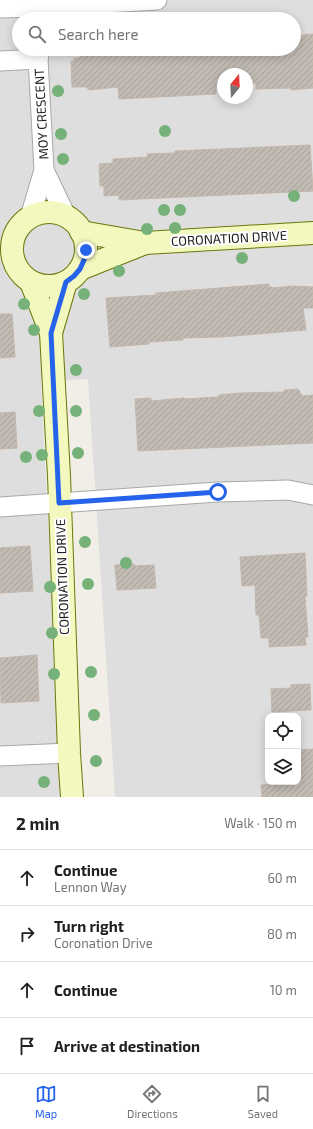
<!DOCTYPE html>
<meta charset="utf-8">
<style>
:root{--surface:#fff;--page:#f2f2f2;--text:#202124;--muted:#757577;--line:#e0e0e0;--accent:#2563eb}
body{margin:0;font-family:"Exo 2",sans-serif;background:var(--page);color:var(--text)}
.controls{position:absolute;right:12px;bottom:12px;display:grid;overflow:hidden;border-radius:8px;box-shadow:0 2px 10px #0003}
.controls button{width:36px;height:36px;display:grid;place-items:center;padding:0;border:0;border-bottom:1px solid var(--line);background:var(--surface);color:var(--text);font:20px sans-serif}
.compass{position:absolute;left:217px;top:68px;width:36px;height:36px;border-radius:50%;background:var(--surface);box-shadow:0 2px 10px #0003;rotate:18deg}
.stop{position:absolute;width:12px;height:12px;margin:-9px;border:3px solid #2563eb;border-radius:50%;background:#fff}
.stop.end{background:#2563eb;border-color:#fff;box-shadow:0 1px 4px #0008}
.list{margin:0;padding:0;list-style:none}
h2{display:flex;justify-content:space-between;align-items:center;height:52px;margin:0;padding:0 16px;font-size:17px}
h2 small{font-size:13px;font-weight:400;color:var(--muted)}
.list li{display:grid;grid-template-columns:26px 1fr auto;gap:12px;align-items:center;box-sizing:border-box;height:56px;padding:0 16px;border-top:1px solid var(--line)}
.list b{display:block;font-size:15px;white-space:nowrap}
.list p{margin:0;font-size:13px;white-space:nowrap;color:var(--muted)}
.list em{font-size:13px;font-style:normal;color:var(--muted)}
.icon{flex:none;width:22px;height:22px;fill:none;stroke:currentColor;stroke-width:2;stroke-linecap:round;stroke-linejoin:round}
.map{position:relative;flex:none;width:313px;height:797px;overflow:hidden}
.search{position:absolute;background:var(--surface);box-shadow:0 2px 10px #0003;left:12px;right:12px;top:12px;height:44px;display:flex;align-items:center;gap:10px;box-sizing:border-box;padding:0 14px;border-radius:22px;color:var(--muted);font-size:15px}
.sheet{height:276px;background:var(--surface)}
nav{display:flex;justify-content:space-around;align-items:center;box-sizing:border-box;height:56px;border-top:1px solid var(--line);background:var(--surface);font-size:11px;color:var(--muted)}
nav a{display:grid;justify-items:center;gap:2px}
nav .on{color:var(--accent)}
.map>svg:first-child{display:block}
</style>
<div class="map">
<svg width="313" height="797" viewBox="0 0 313 797">
<defs>
<pattern id="building-hatch" width="6" height="6" patternUnits="userSpaceOnUse"><rect width="6" height="6" fill="#c2bbb4"/><path d="M-1 1l2-2M0 6l6-6M5 7l2-2" fill="none" stroke="#a6a09a"/></pattern>
</defs>
<rect width="100%" height="100%" fill="#f1eee8"/>
<path fill="#dfdede" fill-rule="evenodd" d="M0,0H313V797H115L88,379L41,381L62,797H0ZM19,19H294V49H19ZM223,74H247V98H223ZM268,716H298V782H268Z"/>
<g fill="url(#building-hatch)" stroke="#c3b6ab">
<polygon points="313,34 313,88 291,90 291,88 256,89 256,83 247,83 247,74 223,74 223,84 216,85 216,94 119,99 118,87 89,90 86,87 72,87 71,61 74,61 74,58 80,58 80,54 91,53 91,49 294,49 294,36"/>
<polygon points="310,145 313,191 119,200 119,195 104,196 104,186 100,186 99,164 113,163 113,159 148,157 147,154 175,153 175,151"/>
<polygon points="269,284 269,287 272,287 272,288 293,286 313,287 313,308 303,308 306,330 222,337 183,338 183,340 149,342 149,344 110,347 106,298 156,295 156,293"/>
<polygon points="0,314 12,314 15,357 0,358"/>
<polygon points="298,389 302,396 313,395 313,443 138,451 135,399 151,398 151,401 184,398 184,399 217,397 219,395 239,393 285,392 284,390"/>
<polygon points="15,412 17,448 0,449 0,413"/>
<polygon points="30,546 33,591 0,593 0,548"/>
<polygon points="305,553 307,596 305,596 308,637 305,637 306,645 269,647 269,638 261,638 259,615 256,615 255,585 242,586 240,557"/>
<polygon points="134,564 134,566 154,565 156,588 117,590 115,565"/>
<polygon points="37,655 39,701 1,703 0,658"/>
<polygon points="310,684 311,710 272,712 271,689 291,688 291,685"/>
<polygon points="313,749 313,797 262,797 261,785 298,783 298,750"/>
</g>
<g fill="none" stroke-linecap="round" stroke-linejoin="round">
<g stroke="#a8a8a8" stroke-width="21">
<g id="street">
<polyline points="0,8 73,6"/>
<polyline points="53,19 77,6 85,4 157,0"/>
<polyline points="0,61 38,59"/>
<polyline points="44,170 66,216"/>
<polyline points="30,217 44,170 38,59 40,49"/>
<polyline points="0,507 218,492 288,490 313,495"/>
<polyline points="0,756 69,753"/>
</g>
</g>
<g stroke="#687808" stroke-width="24">
<g id="secondary">
<circle cx="49" cy="249" r="37"/>
<polyline points="81,232 145,243 313,233"/>
<polyline points="80,269 145,243"/>
<polyline points="31,282 51,333 59,476 69,753 72,797"/>
<polyline points="51,333 66,282"/>
</g>
</g>
<use href="#street" stroke="#fff" stroke-width="19"/>
<use href="#secondary" stroke="#f3f8bf" stroke-width="22"/>
</g>
<g fill="#75b178">
<circle cx="58" cy="91" r="6"/>
<circle cx="165" cy="131" r="6"/>
<circle cx="61" cy="134" r="6"/>
<circle cx="63" cy="159" r="6"/>
<circle cx="294" cy="196" r="6"/>
<circle cx="164" cy="210" r="6"/>
<circle cx="180" cy="210" r="6"/>
<circle cx="175" cy="228" r="6"/>
<circle cx="147" cy="229" r="6"/>
<circle cx="242" cy="258" r="6"/>
<circle cx="119" cy="271" r="6"/>
<circle cx="84" cy="294" r="6"/>
<circle cx="24" cy="304" r="6"/>
<circle cx="34" cy="330" r="6"/>
<circle cx="76" cy="370" r="6"/>
<circle cx="39" cy="411" r="6"/>
<circle cx="76" cy="411" r="6"/>
<circle cx="78" cy="453" r="6"/>
<circle cx="42" cy="455" r="6"/>
<circle cx="26" cy="457" r="6"/>
<circle cx="85" cy="542" r="6"/>
<circle cx="126" cy="563" r="6"/>
<circle cx="88" cy="584" r="6"/>
<circle cx="50" cy="587" r="6"/>
<circle cx="52" cy="633" r="6"/>
<circle cx="91" cy="672" r="6"/>
<circle cx="54" cy="674" r="6"/>
<circle cx="94" cy="715" r="6"/>
<circle cx="96" cy="761" r="6"/>
<circle cx="44" cy="782" r="6"/>
</g>
<g fill="none" stroke-linecap="round" stroke-linejoin="round">
<polyline stroke="#2563eb" stroke-width="5" points="86,250 84,260 80,269 74,276 66,282 51,333 59,503 218,492"/>
</g>
<g text-anchor="middle" stroke-width="4" stroke-linejoin="round" paint-order="stroke">
<g font-size="13" fill="#212121" stroke="#fff">
<text transform="translate(41 114) rotate(-93)" y="5">MOY CRESCENT</text>
<text transform="translate(229 238) rotate(-3)" y="5">CORONATION DRIVE</text>
<text transform="translate(62 577) rotate(-92)" y="5">CORONATION DRIVE</text>
</g>
</g>
</svg>
<div class="controls">
<button><svg class="icon" aria-label="locate" viewBox="0 0 24 24"><circle cx="12" cy="12" r="6"/><path d="M12 2v4M12 18v4M2 12h4M18 12h4"/></svg></button>
<button><svg class="icon" aria-label="layers" viewBox="0 0 24 24"><path d="M12 4l9 5-9 5-9-5zM3 14l9 5 9-5"/></svg></button>
</div>
<svg class="compass" viewBox="-18 -18 36 36"><path d="M0-13l5 13h-10z" fill="#e53935"/><path d="M0 13l5-13h-10z" fill="#757577"/></svg>
<div class="stop" style="left:218px;top:492px"></div>
<div class="stop end" style="left:86px;top:250px"></div>
<div class="search"><svg class="icon" aria-label="search" viewBox="0 0 24 24"><circle cx="10" cy="10" r="6"/><path d="M15 15l6 6"/></svg>Search here</div>
</div>
<section class="sheet">
<h2>2 min<small>Walk · 150 m</small></h2>
<ul class="list">
<li><svg class="icon" aria-label="ahead" viewBox="0 0 24 24"><path d="M12 20V5M6 11l6-6 6 6"/></svg><div><b>Continue</b><p>Lennon Way</p></div><em>60 m</em></li>
<li><svg class="icon" aria-label="right" viewBox="0 0 24 24"><path d="M7 20v-9h11M14 6l5 5-5 5"/></svg><div><b>Turn right</b><p>Coronation Drive</p></div><em>80 m</em></li>
<li><svg class="icon" aria-label="ahead" viewBox="0 0 24 24"><path d="M12 20V5M6 11l6-6 6 6"/></svg><div><b>Continue</b></div><em>10 m</em></li>
<li><svg class="icon" aria-label="arrive" viewBox="0 0 24 24"><path d="M6 21V4h12l-3 4 3 4H6"/></svg><div><b>Arrive at destination</b></div></li>
</ul>
</section>
<nav>
<a class="on"><svg class="icon" aria-label="map" viewBox="0 0 24 24"><path d="M3 6l6-2 6 2 6-2v14l-6 2-6-2-6 2zM9 4v14M15 6v14"/></svg>Map</a>
<a><svg class="icon" aria-label="directions" viewBox="0 0 24 24"><path d="M12 3l9 9-9 9-9-9zM9 14v-3h6M13 9l2 2-2 2"/></svg>Directions</a>
<a><svg class="icon" aria-label="saved" viewBox="0 0 24 24"><path d="M7 4h10v16l-5-4-5 4z"/></svg>Saved</a>
</nav>
